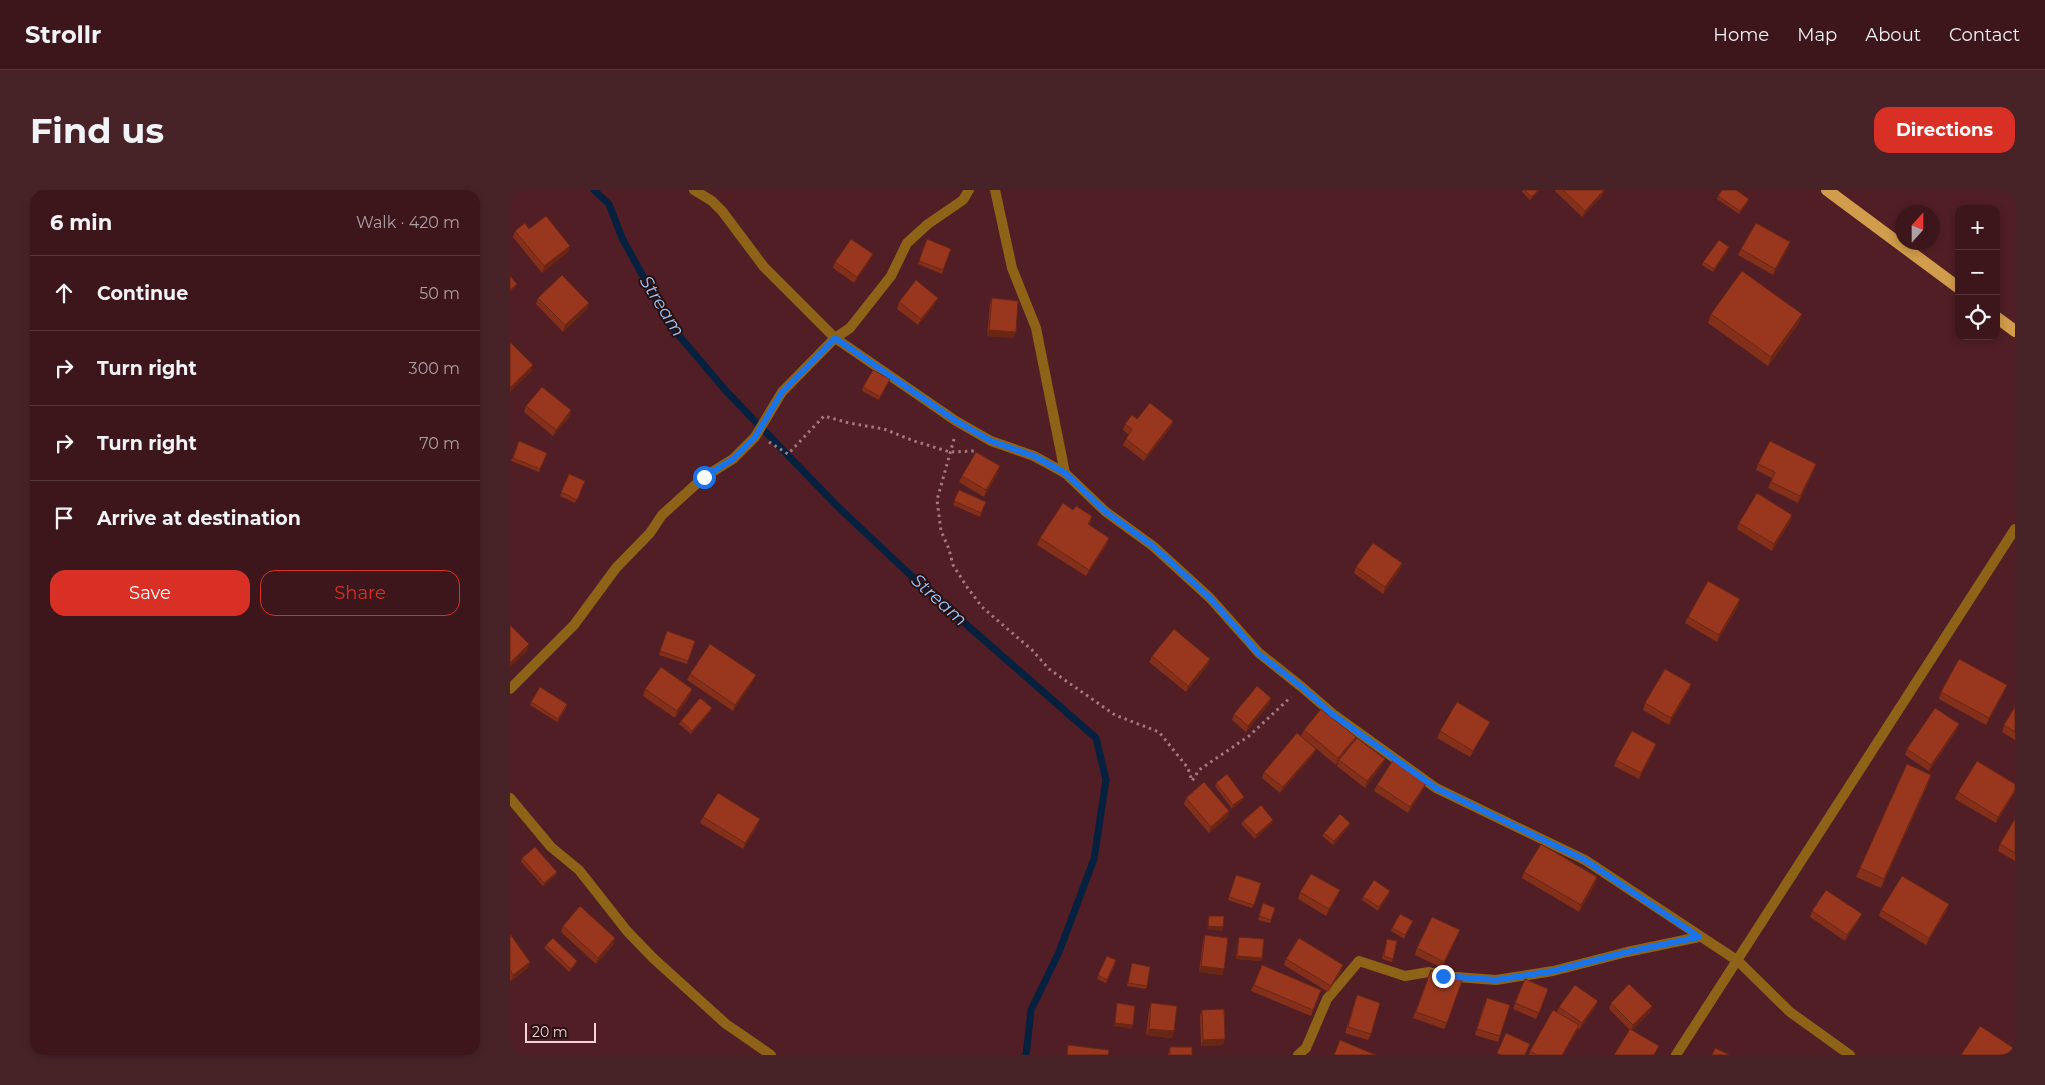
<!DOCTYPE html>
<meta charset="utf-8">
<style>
:root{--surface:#3c161b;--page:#472328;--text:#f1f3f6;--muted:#ac9fa3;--line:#55353a;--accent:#d93025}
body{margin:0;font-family:Montserrat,sans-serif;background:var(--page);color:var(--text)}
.controls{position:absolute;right:15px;top:15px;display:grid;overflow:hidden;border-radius:10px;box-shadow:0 2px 8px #0003}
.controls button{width:45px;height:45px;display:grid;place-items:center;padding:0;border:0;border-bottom:1px solid var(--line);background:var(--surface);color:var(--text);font:25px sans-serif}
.compass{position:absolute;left:1385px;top:15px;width:45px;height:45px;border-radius:50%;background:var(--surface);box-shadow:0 2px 8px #0003;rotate:21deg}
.scale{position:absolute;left:15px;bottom:12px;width:71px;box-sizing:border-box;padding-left:5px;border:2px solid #f4d3d4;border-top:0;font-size:14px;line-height:18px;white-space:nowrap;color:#f4d3d4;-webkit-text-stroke:4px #271113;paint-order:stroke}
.stop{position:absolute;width:15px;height:15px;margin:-11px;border:4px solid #1a73e8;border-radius:50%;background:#fff}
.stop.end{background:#1a73e8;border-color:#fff;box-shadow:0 1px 5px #0008}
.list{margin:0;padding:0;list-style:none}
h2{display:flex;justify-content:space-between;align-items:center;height:65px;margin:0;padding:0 20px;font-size:21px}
h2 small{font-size:16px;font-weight:400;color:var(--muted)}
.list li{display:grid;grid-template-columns:32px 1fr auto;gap:15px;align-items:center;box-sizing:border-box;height:75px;padding:0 20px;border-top:1px solid var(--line)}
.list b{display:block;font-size:19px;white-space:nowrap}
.list em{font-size:16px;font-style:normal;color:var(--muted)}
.actions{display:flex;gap:10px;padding:15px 20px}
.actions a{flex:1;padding:11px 0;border:1px solid var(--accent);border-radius:15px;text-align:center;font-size:18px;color:var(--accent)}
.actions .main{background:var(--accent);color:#fff}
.icon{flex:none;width:28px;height:28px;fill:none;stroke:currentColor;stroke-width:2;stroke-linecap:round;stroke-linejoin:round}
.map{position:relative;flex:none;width:1505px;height:865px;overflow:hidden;border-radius:15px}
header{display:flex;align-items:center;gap:30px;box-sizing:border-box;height:70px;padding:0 25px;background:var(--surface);border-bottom:1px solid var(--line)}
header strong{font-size:24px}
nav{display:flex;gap:28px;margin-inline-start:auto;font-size:18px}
.intro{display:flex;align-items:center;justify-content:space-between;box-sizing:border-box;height:120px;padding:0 30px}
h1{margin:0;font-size:35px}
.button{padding:12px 22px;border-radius:15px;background:var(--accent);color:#fff;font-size:18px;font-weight:700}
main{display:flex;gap:30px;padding:0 30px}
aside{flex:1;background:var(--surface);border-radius:15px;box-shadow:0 2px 8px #0003}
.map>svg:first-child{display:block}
</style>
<header>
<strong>Strollr</strong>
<nav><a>Home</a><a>Map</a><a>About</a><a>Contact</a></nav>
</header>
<div class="intro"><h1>Find us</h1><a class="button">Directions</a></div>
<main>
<aside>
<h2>6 min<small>Walk · 420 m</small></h2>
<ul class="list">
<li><svg class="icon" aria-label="ahead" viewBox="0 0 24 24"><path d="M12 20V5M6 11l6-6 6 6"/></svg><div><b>Continue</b></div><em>50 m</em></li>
<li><svg class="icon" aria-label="right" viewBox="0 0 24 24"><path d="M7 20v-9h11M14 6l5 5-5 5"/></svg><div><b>Turn right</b></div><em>300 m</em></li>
<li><svg class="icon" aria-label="right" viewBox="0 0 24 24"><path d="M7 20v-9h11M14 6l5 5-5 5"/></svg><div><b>Turn right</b></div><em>70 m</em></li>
<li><svg class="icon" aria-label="arrive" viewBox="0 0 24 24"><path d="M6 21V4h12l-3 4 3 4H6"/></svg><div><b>Arrive at destination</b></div></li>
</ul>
<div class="actions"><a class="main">Save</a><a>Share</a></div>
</aside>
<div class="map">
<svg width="1505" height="865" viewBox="0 0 1505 865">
<rect width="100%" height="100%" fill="#501e24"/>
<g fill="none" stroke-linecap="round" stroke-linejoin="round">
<polyline stroke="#06203f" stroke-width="7" points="84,0 99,14 112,48 160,135 216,201 326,315 410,394 586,548 596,590 584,669 549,762 521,820 516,865"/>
<g stroke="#a2797c" stroke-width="3" stroke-dasharray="2.5 4" stroke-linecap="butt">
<polyline points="444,249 427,310 431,341 439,359 443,375 457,397 472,417 522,460 539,479 605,525 649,542 678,578 682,591 689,580 739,546 781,507"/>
<polyline points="259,252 278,264 314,226 339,233 374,239 404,251 440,262 464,261"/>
</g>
<g stroke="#8e6317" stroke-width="10">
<polyline points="184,0 202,11 212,21 254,77 325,148 446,231 481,251 524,266 555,283 596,322 643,356 700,408 749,463 793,498 823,524 926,598 1075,670 1228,771 1280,822 1340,865"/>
<polyline points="485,0 502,78 526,138 555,283"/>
<polyline points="0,499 64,435 106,378 140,343 152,325 194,287 223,269 245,247 272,202 325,148 340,138 381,86 397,53 418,34 453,10 459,0"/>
<polyline points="0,608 41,657 69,680 117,741 143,768 216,834 261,865"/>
<polyline points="788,865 796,858 817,809 849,771 895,786 919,782 933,786 986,790 1043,781 1117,762 1189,747"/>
<polyline points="1166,865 1505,339"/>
</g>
<g stroke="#d19c4b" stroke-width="12">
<polyline points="1317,0 1449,98"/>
<polyline points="1486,127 1505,141"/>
</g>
</g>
<g fill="#832f1a">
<polygon points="1013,0 1029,0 1020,10 1012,2"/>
<polygon points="1045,0 1095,0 1092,6 1072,27 1045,1"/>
<polygon points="1208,6 1238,12 1229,24 1207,9"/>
<polygon points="19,39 58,62 32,83 3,47 5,41"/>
<polygon points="417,49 441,59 432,84 408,74"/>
<polygon points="1278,58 1263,85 1228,65 1231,59"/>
<polygon points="1218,61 1203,82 1192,75 1193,72"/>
<polygon points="360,70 344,93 323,78 325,72"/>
<polygon points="28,108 79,113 77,119 53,142 26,114"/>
<polygon points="482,108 506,142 503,148 477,146 480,114"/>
<polygon points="389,112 425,114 408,135 387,119"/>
<polygon points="1201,124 1289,133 1258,176 1198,133"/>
<polygon points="380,189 369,210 352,201 353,197"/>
<polygon points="16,216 59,227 43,246 14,222"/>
<polygon points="627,229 663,231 661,237 634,271 613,255 616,249 619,245 613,240 615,234"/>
<polygon points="9,251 37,263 29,282 1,271"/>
<polygon points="1248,274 1304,280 1288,313 1258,298 1262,288 1246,280"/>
<polygon points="488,283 474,307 449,292 452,286"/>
<polygon points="59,284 75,291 65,313 50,306"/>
<polygon points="449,300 476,312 470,327 443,315"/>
<polygon points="563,320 582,326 579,335 599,348 597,354 576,386 527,355 530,348"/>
<polygon points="1282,325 1280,332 1262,361 1227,339 1229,333"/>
<polygon points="892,373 890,379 873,404 844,383 846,377"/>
<polygon points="1228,416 1207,452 1175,433 1178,427"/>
<polygon points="157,441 178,471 177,474 149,465"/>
<polygon points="642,466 698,475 676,502 639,472"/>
<polygon points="180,484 246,485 243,491 223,521 177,490"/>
<polygon points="1181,494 1179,500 1159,535 1133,520 1135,513"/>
<polygon points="1497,495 1494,502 1476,535 1429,509 1431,502"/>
<polygon points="135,499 182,499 180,505 165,528 133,506"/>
<polygon points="761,508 759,514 736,542 722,530 724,524"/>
<polygon points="21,512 57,514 56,518 47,532 20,515"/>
<polygon points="1505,517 1505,550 1492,542 1494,535"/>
<polygon points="201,521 181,544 169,534 171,531"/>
<polygon points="980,532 977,538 960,567 927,548 930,541"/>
<polygon points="794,540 844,552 875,569 872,575 855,598 827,576 829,570 826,575 797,551 806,559 803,565 770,603 752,588 754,582 791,546"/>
<polygon points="1447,540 1419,581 1395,565 1397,559"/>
<polygon points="1146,554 1144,560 1129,589 1104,576 1106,570"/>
<polygon points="1421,585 1418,594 1371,698 1346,687 1350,678"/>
<polygon points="917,592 914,598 898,623 864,601 867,595"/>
<polygon points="706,593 734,607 733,610 722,619 705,596"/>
<polygon points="1505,594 1505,602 1486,633 1445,609 1448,602"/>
<polygon points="676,608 719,621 717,628 699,643 674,614"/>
<polygon points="193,627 247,636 233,659 190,633"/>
<polygon points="1505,629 1505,671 1488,661 1490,654"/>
<polygon points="733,631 762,633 745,649 731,634"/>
<polygon points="840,633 839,636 823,655 812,646 814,643"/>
<polygon points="12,668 47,682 46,685 33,696 11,672"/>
<polygon points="1014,682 1087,687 1085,694 1069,722 1012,688"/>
<polygon points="726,685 751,693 742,718 718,710"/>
<polygon points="830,700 827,707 816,726 788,709 790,702"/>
<polygon points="879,704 868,721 852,710 853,707"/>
<polygon points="753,713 765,718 760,733 748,730"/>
<polygon points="1371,720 1437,720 1416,755 1369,726"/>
<polygon points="1302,721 1349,730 1335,751 1300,727"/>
<polygon points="903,731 894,749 881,741 882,738"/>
<polygon points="53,736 105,748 103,755 86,774 51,742"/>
<polygon points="0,744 18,778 1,791 0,790"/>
<polygon points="695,745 714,779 712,785 689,782 693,751"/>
<polygon points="947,746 932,778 905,765 907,758"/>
<polygon points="729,747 752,768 751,771 726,769 728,750"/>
<polygon points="877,749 883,769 882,772 872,769"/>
<polygon points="36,755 66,774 59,782 34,758"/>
<polygon points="776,769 831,782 818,802 774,775"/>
<polygon points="622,773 637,796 636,799 617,796"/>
<polygon points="605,774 596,793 587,789 588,785"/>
<polygon points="752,775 811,800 801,826 741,801"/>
<polygon points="921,780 937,833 934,839 903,828"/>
<polygon points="1038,799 1026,829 1003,819 1005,813"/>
<polygon points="845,812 861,844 858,850 835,843"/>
<polygon points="641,813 664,841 662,848 636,845 639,820"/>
<polygon points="1101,813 1142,816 1140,822 1122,840 1119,839 1099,819"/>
<polygon points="974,814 990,846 988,852 965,845"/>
<polygon points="1049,817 1085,818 1069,840 1068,838 1053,865 1019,865 1020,861 1047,822"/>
<polygon points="692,820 713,855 691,856 690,826"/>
<polygon points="660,857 682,865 658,865"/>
</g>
<g fill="#6a2615">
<polygon points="1095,0 1092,6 1072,27 1075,21"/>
<polygon points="1239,9 1238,12 1229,24 1230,21"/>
<polygon points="1280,52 1278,58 1263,85 1265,79"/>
<polygon points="60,56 58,62 32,83 34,76"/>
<polygon points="1219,57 1218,61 1203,82 1204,79"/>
<polygon points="363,64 360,70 344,93 347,87"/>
<polygon points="7,94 5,97 0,102 0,100"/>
<polygon points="428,108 425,114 408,135 411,129"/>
<polygon points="79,113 77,119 53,142 55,135"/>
<polygon points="1292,124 1289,133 1258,176 1261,167"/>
<polygon points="479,140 506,142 503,148 477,146"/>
<polygon points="23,175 21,182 0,202 0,198"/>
<polygon points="61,220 59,227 43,246 46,240"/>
<polygon points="663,231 661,237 634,271 637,265"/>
<polygon points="1306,274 1304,280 1288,313 1290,306"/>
<polygon points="490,276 488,283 474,307 476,300"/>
<polygon points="1282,325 1280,332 1262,361 1264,354"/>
<polygon points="599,348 597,354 576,386 579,380"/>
<polygon points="892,373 890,379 873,404 875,397"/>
<polygon points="1230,409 1228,416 1207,452 1209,445"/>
<polygon points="19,454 17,461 0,477 0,473"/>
<polygon points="700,469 698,475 676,502 678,496"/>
<polygon points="246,485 243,491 223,521 225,515"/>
<polygon points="1181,494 1179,500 1159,535 1161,528"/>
<polygon points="1497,495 1494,502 1476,535 1479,528"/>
<polygon points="182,499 180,505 165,528 167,521"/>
<polygon points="761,508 759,514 736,542 738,536"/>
<polygon points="202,518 201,521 181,544 182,541"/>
<polygon points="1449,534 1447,540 1419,581 1421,575"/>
<polygon points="846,547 843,553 826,575 828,568"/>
<polygon points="1146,554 1144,560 1129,589 1131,583"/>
<polygon points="806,559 803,565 770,603 773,597"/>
<polygon points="875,569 872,575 855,598 857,591"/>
<polygon points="1421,585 1418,594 1371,698 1374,689"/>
<polygon points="917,592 914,598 898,623 900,617"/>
<polygon points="1505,600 1505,602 1486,633 1488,627"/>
<polygon points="734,607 733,610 722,619 723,615"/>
<polygon points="719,621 717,628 699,643 701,637"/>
<polygon points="250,629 247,636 233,659 235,653"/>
<polygon points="763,630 762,633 745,649 746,645"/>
<polygon points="840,633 839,636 823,655 824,651"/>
<polygon points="47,682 46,685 33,696 34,693"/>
<polygon points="1087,687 1085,694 1069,722 1071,715"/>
<polygon points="830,700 827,707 816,726 819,719"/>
<polygon points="880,701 879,704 868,721 869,717"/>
<polygon points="1439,714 1437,720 1416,755 1419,748"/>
<polygon points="1352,724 1349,730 1335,751 1337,745"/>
<polygon points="698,736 713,737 712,741 697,739"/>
<polygon points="950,740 947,746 932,778 934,772"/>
<polygon points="105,748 103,755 86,774 88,768"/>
<polygon points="727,766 752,768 751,771 726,769"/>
<polygon points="67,771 66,774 59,782 61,779"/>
<polygon points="20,772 18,778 1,791 3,785"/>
<polygon points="833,775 831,782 818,802 821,796"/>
<polygon points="691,776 714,779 712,785 689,782"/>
<polygon points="1088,811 1085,818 1069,840 1072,833"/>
<polygon points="1142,816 1140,822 1121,841 1123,835"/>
<polygon points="605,833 623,835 622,839 603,836"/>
<polygon points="1069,835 1067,841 1053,865 1052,865"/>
<polygon points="639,839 664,841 662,848 636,845"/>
<polygon points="715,849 713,855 691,856 693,850"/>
</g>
<g fill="#98371e" stroke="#6a2615">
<polygon points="1014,0 1028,0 1022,7"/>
<polygon points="1053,0 1094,0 1075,21"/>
<polygon points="1212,0 1226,0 1239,9 1230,21 1208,6"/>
<polygon points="36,26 60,56 34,76 5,41 15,33 19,39"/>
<polygon points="1246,33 1280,52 1265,79 1231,59"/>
<polygon points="341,49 363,64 347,87 325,72"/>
<polygon points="417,49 441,59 433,80 409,71"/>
<polygon points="1209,50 1219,57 1204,79 1193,72"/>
<polygon points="1232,81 1292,124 1261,167 1201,124"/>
<polygon points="52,85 79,113 55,135 28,108"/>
<polygon points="0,86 7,94 0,100"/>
<polygon points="406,90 428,108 411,129 389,112"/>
<polygon points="482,108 508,111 506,142 479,140"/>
<polygon points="0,152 23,175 0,198"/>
<polygon points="363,180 380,189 370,207 353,197"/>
<polygon points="32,197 61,220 46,240 16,216"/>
<polygon points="640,213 663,231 637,265 616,249 622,239 615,234 622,225 627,229"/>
<polygon points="9,251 37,263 30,279 3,268"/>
<polygon points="1260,251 1306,274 1290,306 1261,292 1265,282 1248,274"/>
<polygon points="466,262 490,276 476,300 452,286"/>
<polygon points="59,284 75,291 67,310 51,302"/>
<polygon points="449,300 476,312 471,323 444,311"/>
<polygon points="1247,303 1282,325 1264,354 1229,333"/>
<polygon points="553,313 563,320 566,316 582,326 578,334 599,348 579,380 530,348"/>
<polygon points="863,353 892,373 875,397 846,377"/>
<polygon points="1198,391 1230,409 1209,445 1178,427"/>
<polygon points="0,435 19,454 0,473"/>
<polygon points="664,439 700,469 678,496 642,466"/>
<polygon points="157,441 185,451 178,471 150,461"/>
<polygon points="200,454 246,485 225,515 180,484"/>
<polygon points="1449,469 1497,495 1479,528 1431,502"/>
<polygon points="151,477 182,499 167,521 135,499"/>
<polygon points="1155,479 1181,494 1161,528 1135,513"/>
<polygon points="747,496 761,508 738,536 724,524"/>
<polygon points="30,497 57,514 48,529 21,512"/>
<polygon points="190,508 202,518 182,541 171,531"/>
<polygon points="947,512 980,532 963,561 930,541"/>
<polygon points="1505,517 1505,542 1494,535"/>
<polygon points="1425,518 1449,534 1421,575 1397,559"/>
<polygon points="811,519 846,547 828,568 794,540"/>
<polygon points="1122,541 1146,554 1131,583 1106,570"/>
<polygon points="787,543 806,559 773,597 754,582"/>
<polygon points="847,548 875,569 857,591 829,570"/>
<polygon points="883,570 917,592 900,617 867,595"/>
<polygon points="1467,571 1505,594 1505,600 1488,627 1448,602"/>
<polygon points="1397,574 1421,585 1374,689 1350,678"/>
<polygon points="717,584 734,607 723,615 706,593"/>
<polygon points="694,592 719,621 701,637 676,608"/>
<polygon points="208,603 250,629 235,653 193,627"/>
<polygon points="751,615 763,630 746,645 733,631"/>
<polygon points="830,624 840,633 824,651 814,643"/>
<polygon points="1505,629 1505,663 1490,654"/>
<polygon points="1031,654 1087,687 1071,715 1014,682"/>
<polygon points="25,657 47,682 34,693 12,668"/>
<polygon points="801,684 830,700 819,719 790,702"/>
<polygon points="726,685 751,693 744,715 719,707"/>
<polygon points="1392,686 1439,714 1419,748 1371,720"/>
<polygon points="864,690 880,701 869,717 853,707"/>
<polygon points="1316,700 1352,724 1337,745 1302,721"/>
<polygon points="753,713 765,718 761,730 749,726"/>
<polygon points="70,716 105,748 88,768 53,736"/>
<polygon points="890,724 903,731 895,745 882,738"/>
<polygon points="699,726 714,726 713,737 698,736"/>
<polygon points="922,727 950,740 934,772 907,758"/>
<polygon points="0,744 20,772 3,785 0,780"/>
<polygon points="695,745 718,748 714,779 691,776"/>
<polygon points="729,747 754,749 752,768 727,766"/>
<polygon points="43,748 67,771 61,779 36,755"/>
<polygon points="789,748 833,775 821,796 776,769"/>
<polygon points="877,749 887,751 883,769 874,766"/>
<polygon points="597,766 606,770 597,790 588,785"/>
<polygon points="622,773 640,777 637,796 618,793"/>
<polygon points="752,775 811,800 803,820 744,795"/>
<polygon points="921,780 952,791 937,833 906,822"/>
<polygon points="1015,789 1038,799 1029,823 1005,813"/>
<polygon points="1119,794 1142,816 1123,835 1101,813"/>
<polygon points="1065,795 1088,811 1072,833 1049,817"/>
<polygon points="847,805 870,813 861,844 838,837"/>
<polygon points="977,808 1000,815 990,846 967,839"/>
<polygon points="607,813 625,816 623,835 605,833"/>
<polygon points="641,813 667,816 664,841 639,839"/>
<polygon points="714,819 715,849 693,850 692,820"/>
<polygon points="1043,820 1069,835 1052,865 1027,865 1020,861"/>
<polygon points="1470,836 1505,859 1505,865 1451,865"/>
<polygon points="1120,839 1149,856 1144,865 1104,865"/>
<polygon points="996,843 1020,854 1015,865 991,865 987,863"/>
<polygon points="830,850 866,865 824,865"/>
<polygon points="558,855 599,860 598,865 557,865"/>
<rect x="660" y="857" width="22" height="8"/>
<polygon points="1205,858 1220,865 1202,865"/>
</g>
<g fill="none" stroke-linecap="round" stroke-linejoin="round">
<polyline stroke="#1a73e8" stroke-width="6" points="194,287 223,269 245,247 272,202 325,148 446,231 481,251 524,266 555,283 596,322 643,356 700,408 749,464 793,498 822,524 926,598 1075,670 1189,747 1117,762 1043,781 986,790 933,786"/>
</g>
<g text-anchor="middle" stroke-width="4" stroke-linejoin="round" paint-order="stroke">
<g font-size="18" font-style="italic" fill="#9fc3f4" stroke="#271113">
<text transform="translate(152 116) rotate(58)" y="6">Stream</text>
<text transform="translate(429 410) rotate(42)" y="6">Stream</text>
</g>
</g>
</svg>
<div class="controls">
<button>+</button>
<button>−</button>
<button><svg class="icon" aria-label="locate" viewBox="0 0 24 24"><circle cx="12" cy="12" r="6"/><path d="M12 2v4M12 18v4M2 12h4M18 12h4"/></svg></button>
</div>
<svg class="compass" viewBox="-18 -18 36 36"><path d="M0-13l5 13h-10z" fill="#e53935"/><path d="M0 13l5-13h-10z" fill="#ac9fa3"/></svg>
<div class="scale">20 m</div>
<div class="stop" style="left:194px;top:287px"></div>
<div class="stop end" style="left:933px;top:786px"></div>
</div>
</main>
